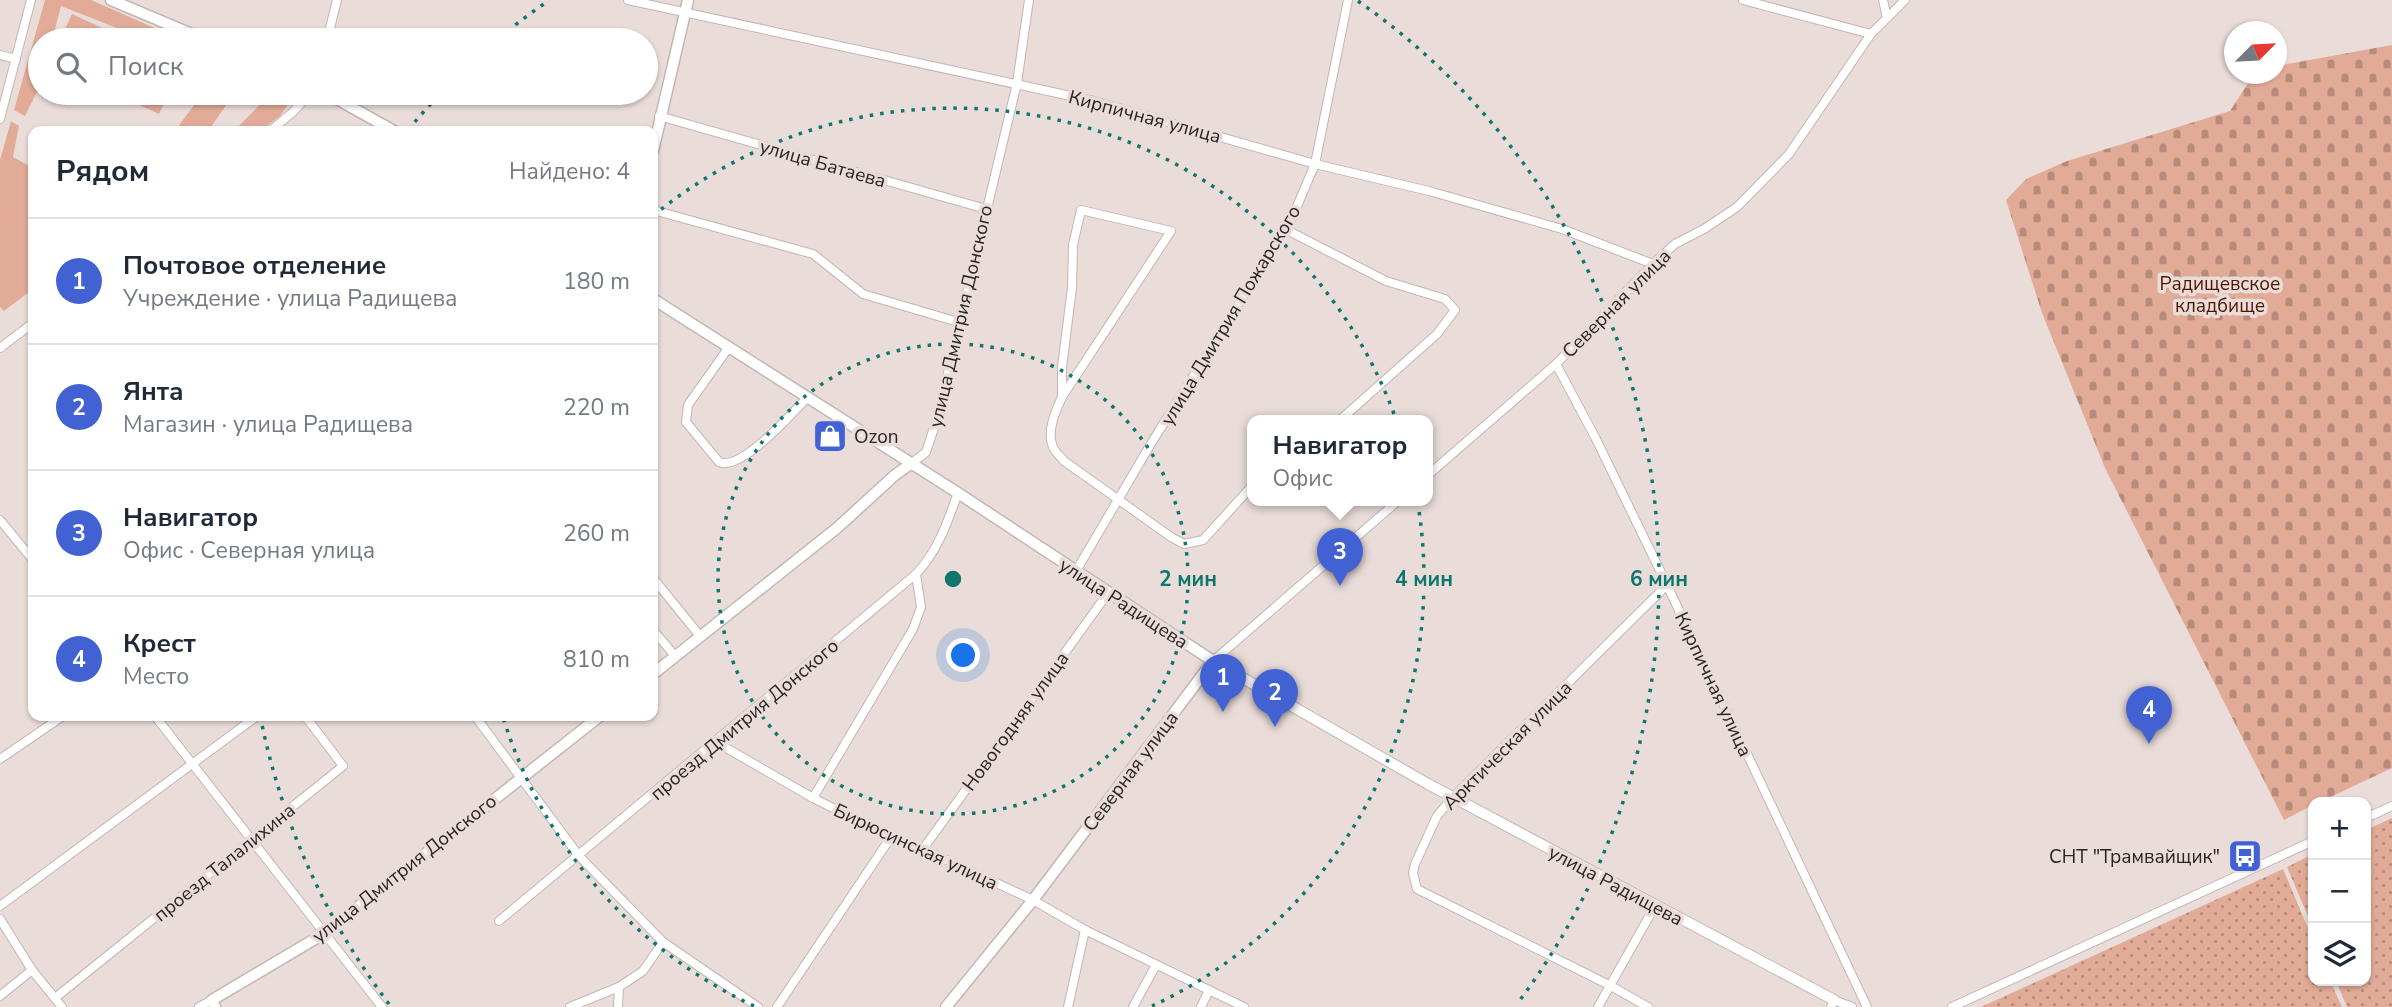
<!DOCTYPE html>
<html lang="ru">
<meta charset="utf-8">
<style>
:root{--surface:#fff;--page:#f6f6f7;--text:#1f2937;--muted:#747a83;--line:#e0e1e3;--accent:#4262d4}
body{margin:0;font-family:"Nunito Sans",sans-serif;background:var(--page);color:var(--text)}
.controls{position:absolute;right:21px;bottom:21px;display:grid;overflow:hidden;border-radius:14px;box-shadow:0 2px 5px #0004}
.controls button{width:63px;height:63px;display:grid;place-items:center;padding:0;border:0;border-bottom:2px solid var(--line);background:var(--surface);color:var(--text);font:35px sans-serif}
.compass{position:absolute;left:2224px;top:21px;width:63px;height:63px;border-radius:50%;background:var(--surface);box-shadow:0 2px 5px #0004;rotate:66deg}
.you{position:absolute;left:964px;top:656px;width:24px;height:24px;margin:-18px;border:5px solid #fff;border-radius:50%;background:#1a73e8;box-shadow:0 0 0 10px #1a73e833}
.badge{display:grid;place-items:center;width:46px;height:46px;border-radius:50%;background:var(--accent);color:#fff;font-size:23px;font-weight:700}
.pin{position:absolute;translate:-50% -58px;filter:drop-shadow(0 2px 4px #0008)}
.pin::after{content:'';position:absolute;top:37px;width:24px;height:21px;background:inherit;clip-path:polygon(0 0,100% 0,50% 100%)}
.popup{position:absolute;left:1247px;top:415px;width:186px;height:91px;box-sizing:border-box;display:grid;place-content:center;border-radius:14px;background:var(--surface);filter:drop-shadow(0 2px 5px #0005);font-size:23px;white-space:nowrap;color:var(--muted)}
.popup b{font-size:26px;color:var(--text)}
.popup::after{content:'';position:absolute;left:50%;top:100%;margin-left:-14px;border:14px solid transparent;border-top-color:var(--surface)}
.list{margin:0;padding:0;list-style:none}
h2{display:flex;justify-content:space-between;align-items:center;height:91px;margin:0;padding:0 28px;font-size:30px}
h2 small{font-size:23px;font-weight:400;color:var(--muted)}
.list li{display:grid;grid-template-columns:46px 1fr auto;gap:21px;align-items:center;box-sizing:border-box;height:126px;padding:0 28px;border-top:2px solid var(--line)}
.list b{display:block;font-size:26px;white-space:nowrap}
.list p{margin:0;font-size:23px;white-space:nowrap;color:var(--muted)}
.list em{font-size:23px;font-style:normal;color:var(--muted)}
.icon{flex:none;width:38px;height:38px;fill:none;stroke:currentColor;stroke-width:2;stroke-linecap:round;stroke-linejoin:round}
.map{position:relative;flex:none;width:2392px;height:1007px;overflow:hidden}
.search{position:absolute;background:var(--surface);box-shadow:0 2px 5px #0004;left:28px;top:28px;width:630px;height:77px;display:flex;align-items:center;gap:18px;box-sizing:border-box;padding:0 24px;border-radius:38px;color:var(--muted);font-size:26px}
.panel{position:absolute;background:var(--surface);box-shadow:0 2px 5px #0004;left:28px;top:126px;width:630px;height:595px;border-radius:14px}
.map>svg:first-child{display:block}
</style>
<div class="map">
<svg width="2392" height="1007" viewBox="0 0 2392 1007">
<defs>
<pattern id="grass-dots" width="8" height="8" patternUnits="userSpaceOnUse" patternTransform="scale(1.75)"><rect width="8" height="8" fill="#e2ab98"/><path d="M2 2h.1M6 6h.1" fill="none" stroke="#b78b7c" stroke-width="1.8" stroke-linecap="round"/></pattern>
<pattern id="cemetery-stones" width="16" height="16" patternUnits="userSpaceOnUse" patternTransform="scale(1.75)"><rect width="16" height="16" fill="#e2ab98"/><path d="M2 7V4a2 2 0 0 1 4 0v3zM10 15v-3a2 2 0 0 1 4 0v3z" fill="#b78b7c"/></pattern>
</defs>
<rect width="100%" height="100%" fill="#eaddd9"/>
<g fill="url(#grass-dots)">
<polygon points="2392,818 2392,1007 2347,1007 2336,981 2366,981 2366,830"/>
<polygon points="2313,854 2313,928 2287,867"/>
<polygon points="2283,869 2313,940 2313,981 2330,981 2342,1007 1981,1007"/>
</g>
<polygon fill="url(#cemetery-stones)" points="2392,45 2392,768 2320,802 2313,802 2313,805 2284,820 2105,468 2042,313 2006,200 2026,179 2067,161 2230,111 2254,74 2276,74 2277,66"/>
<g fill="#e2ab98">
<polygon points="45,0 91,0 182,40 147,40 61,6 52,40 40,40 40,86 25,116 14,110"/>
<polygon points="72,14 128,40 60,40"/>
<polygon points="113,93 169,93 159,114"/>
<polygon points="203,93 211,93 227,104 208,131 182,131 177,128"/>
<polygon points="271,93 289,93 292,99 280,116 260,131 234,131"/>
<polygon points="11,121 19,126 13,157 33,168 33,289 4,311 0,307 0,160"/>
</g>
<g fill="none" stroke-linecap="round" stroke-linejoin="round">
<g stroke="#c2b6b2" stroke-width="10">
<g id="minor">
<polyline points="628,0 1094,101 1315,164 1429,191 1562,229 1653,264"/>
<polyline points="1743,0 1871,34"/>
<polyline points="1883,0 1887,18"/>
<polyline points="327,40 337,0"/>
<polyline points="0,55 16,59"/>
<polyline points="659,116 986,209"/>
<polyline points="0,119 31,0"/>
<polyline points="270,131 293,112 310,93"/>
<polyline points="653,210 813,254 863,294 958,322"/>
<polygon points="1081,210 1171,231 1062,397 1062,367 1072,288 1073,245"/>
<polyline points="1285,229 1386,281 1445,299 1455,310 1437,334 1340,420"/>
<path d="M729,347L688,405L686,422L719,462C741,472 792,413 808,397"/>
<polyline points="0,348 33,323"/>
<polyline points="1556,364 1596,439 1667,585 1867,1007"/>
<path d="M1062,397C1056,410 1046,432 1053,447C1055,452 1061,457 1064,461L1171,537L1184,544L1203,540L1252,486"/>
<polyline points="912,463 926,452 937,419 1017,83 1029,0"/>
<polyline points="1428,475 1556,364 1653,264 1675,244 1704,229 1737,207 1789,154 1871,34 1905,0"/>
<polyline points="0,520 33,560"/>
<polyline points="1076,571 1152,442 1292,218 1315,164 1348,0"/>
<polyline points="916,574 921,607 913,629 813,798 891,837 923,849 1033,900 1085,930 1244,1007"/>
<polyline points="653,578 700,636"/>
<polyline points="653,630 675,656"/>
<polyline points="1213,661 1399,500"/>
<polyline points="155,716 382,1007"/>
<polyline points="475,716 579,856 663,942 758,1007"/>
<polyline points="716,742 813,798"/>
<polyline points="0,759 63,716"/>
<polyline points="2366,818 2392,806"/>
<polyline points="923,849 1108,593"/>
<polyline points="0,906 257,716"/>
<polyline points="0,919 32,970 62,1007"/>
<path d="M499,921L916,574C938,551 947,523 958,493"/>
<polyline points="0,996 32,970"/>
<polyline points="55,998 343,766 305,716"/>
<polyline points="199,1007 212,1000"/>
<polyline points="570,1007 619,987 643,971 663,942"/>
<polyline points="618,1007 619,987"/>
<polyline points="777,1007 891,837"/>
<polyline points="1068,1007 1085,930"/>
<polyline points="1133,1007 1156,965"/>
<polyline points="1201,1007 1209,990"/>
<polyline points="1598,1007 1655,906"/>
<polyline points="1648,1007 1611,986 1417,889 1413,873 1415,864 1437,816 1453,797 1667,585"/>
<polyline points="1831,1007 1834,1000 1852,1007"/>
<polyline points="1952,1007 2313,841"/>
</g>
</g>
<g stroke="#c2b6b2" stroke-width="12">
<polyline id="tertiary" points="1213,661 1428,784 1834,1000"/>
</g>
<g stroke="#c2b6b2" stroke-width="13">
<g id="secondary">
<polyline points="111,0 206,40"/>
<polyline points="326,93 394,131"/>
<polyline points="653,151 688,0"/>
<polyline points="653,299 958,493 1213,661 1033,900 946,1007"/>
<polyline points="653,674 837,528 895,475 912,463"/>
<polyline points="215,1007 212,1000 325,933 600,716"/>
</g>
</g>
<use href="#minor" stroke="#fff" stroke-width="8"/>
<use href="#tertiary" stroke="#fff" stroke-width="10"/>
<use href="#secondary" stroke="#fff" stroke-width="10"/>
</g>
<g fill="none" stroke="#0f766e" stroke-width="3.5" stroke-dasharray="3.5 7">
<circle cx="953" cy="579" r="235"/>
<path d="M754 1006A471 471 0 0 1 503 717M653 216A471 471 0 1 1 1152 1006"/>
<path d="M389 1004A706 706 0 0 1 261 720M408 130A706 706 0 0 1 441 93M499 38A706 706 0 0 1 548 1M1358 1A706 706 0 0 1 1517 1004"/>
</g>
<defs>
<g id="shop-square" transform="scale(1.75)"><rect x="-9" y="-9" width="18" height="18" rx="4" fill="#4262d4" stroke="#eaddd9"/><path d="M-5-2.5h2.3a2.7 3.5 0 0 1 5.4 0H5L5.5 6h-11ZM-1.5-2.5h3a1.5 2.3 0 0 0-3 0Z" fill="#fff"/></g>
<g id="bus-square" transform="scale(1.75)"><rect x="-9" y="-9" width="18" height="18" rx="4" fill="#4262d4" stroke="#eaddd9"/><path d="M-5-6H5V4H4V6H2V4H-2V6H-4V4H-5ZM-3.5-4V0h7V-4ZM-3.5 1.2v1.5H-2V1.2ZM2 1.2v1.5H3.5V1.2Z" fill="#fff"/></g>
</defs>
<g fill-rule="evenodd">
<use href="#shop-square" x="830" y="436"/>
<use href="#bus-square" x="2245" y="856"/>
</g>
<g text-anchor="middle" stroke-width="7" stroke-linejoin="round" paint-order="stroke">
<g font-size="19" fill="#292423" stroke="#eaddd9">
<text transform="translate(1145 116) rotate(15)" y="7">Кирпичная улица</text>
<text transform="translate(823 163) rotate(16)" y="7">улица Батаева</text>
<text transform="translate(1616 303) rotate(-45)" y="7">Северная улица</text>
<text transform="translate(1230 315) rotate(-59)" y="7">улица Дмитрия Пожарского</text>
<text transform="translate(960 316) rotate(-77)" y="7">улица Дмитрия Донского</text>
<text transform="translate(1124 603) rotate(33)" y="7">улица Радищева</text>
<text transform="translate(1714 684) rotate(65)" y="7">Кирпичная улица</text>
<text transform="translate(744 719) rotate(-40)" y="7">проезд Дмитрия Донского</text>
<text transform="translate(1015 721) rotate(-54)" y="7">Новогодняя улица</text>
<text transform="translate(1507 745) rotate(-45)" y="7">Арктическая улица</text>
<text transform="translate(1130 771) rotate(-53)" y="7">Северная улица</text>
<text transform="translate(916 846) rotate(25)" y="7">Бирюсинская улица</text>
<text transform="translate(224 862) rotate(-39)" y="7">проезд Талалихина</text>
<text transform="translate(404 868) rotate(-38)" y="7">улица Дмитрия Донского</text>
<text transform="translate(1616 885) rotate(28)" y="7">улица Радищева</text>
</g>
<g font-size="19" fill="#521400" stroke="#eaddd9">
<text x="2220" y="290">Радищевское<tspan x="2220" dy="22">кладбище</tspan></text>
</g>
<g font-size="19" fill="#292423" stroke="#eaddd9" text-anchor="start">
<text x="854" y="443">Ozon</text>
<text x="2220" y="863" text-anchor="end">СНТ "Трамвайщик"</text>
</g>
</g>
<circle cx="953" cy="579" r="10" fill="#0f766e" stroke="#eaddd9" stroke-width="3.5"/>
<g font-size="21" text-anchor="middle" font-weight="bold" fill="#0f766e" stroke="#eaddd9" stroke-width="7" stroke-linejoin="round" paint-order="stroke">
<text x="1188" y="586">2 мин</text>
<text x="1424" y="586">4 мин</text>
<text x="1659" y="586">6 мин</text>
</g>
</svg>
<div class="controls">
<button>+</button>
<button>−</button>
<button><svg class="icon" aria-label="layers" viewBox="0 0 24 24"><path d="M12 4l9 5-9 5-9-5zM3 14l9 5 9-5"/></svg></button>
</div>
<svg class="compass" viewBox="-18 -18 36 36"><path d="M0-13l5 13h-10z" fill="#e53935"/><path d="M0 13l5-13h-10z" fill="#747a83"/></svg>
<div class="you"></div>
<div class="pin badge" style="left:1223px;top:712px">1</div>
<div class="pin badge" style="left:1275px;top:727px">2</div>
<div class="pin badge" style="left:1340px;top:586px">3</div>
<div class="popup"><b>Навигатор</b>Офис</div>
<div class="pin badge" style="left:2149px;top:744px">4</div>
<div class="search"><svg class="icon" aria-label="search" viewBox="0 0 24 24"><circle cx="10" cy="10" r="6"/><path d="M15 15l6 6"/></svg>Поиск</div>
<section class="panel">
<h2>Рядом<small>Найдено: 4</small></h2>
<ul class="list">
<li><span class="badge">1</span><div><b>Почтовое отделение</b><p>Учреждение · улица Радищева</p></div><em>180 m</em></li>
<li><span class="badge">2</span><div><b>Янта</b><p>Магазин · улица Радищева</p></div><em>220 m</em></li>
<li><span class="badge">3</span><div><b>Навигатор</b><p>Офис · Северная улица</p></div><em>260 m</em></li>
<li><span class="badge">4</span><div><b>Крест</b><p>Место</p></div><em>810 m</em></li>
</ul>
</section>
</div>
